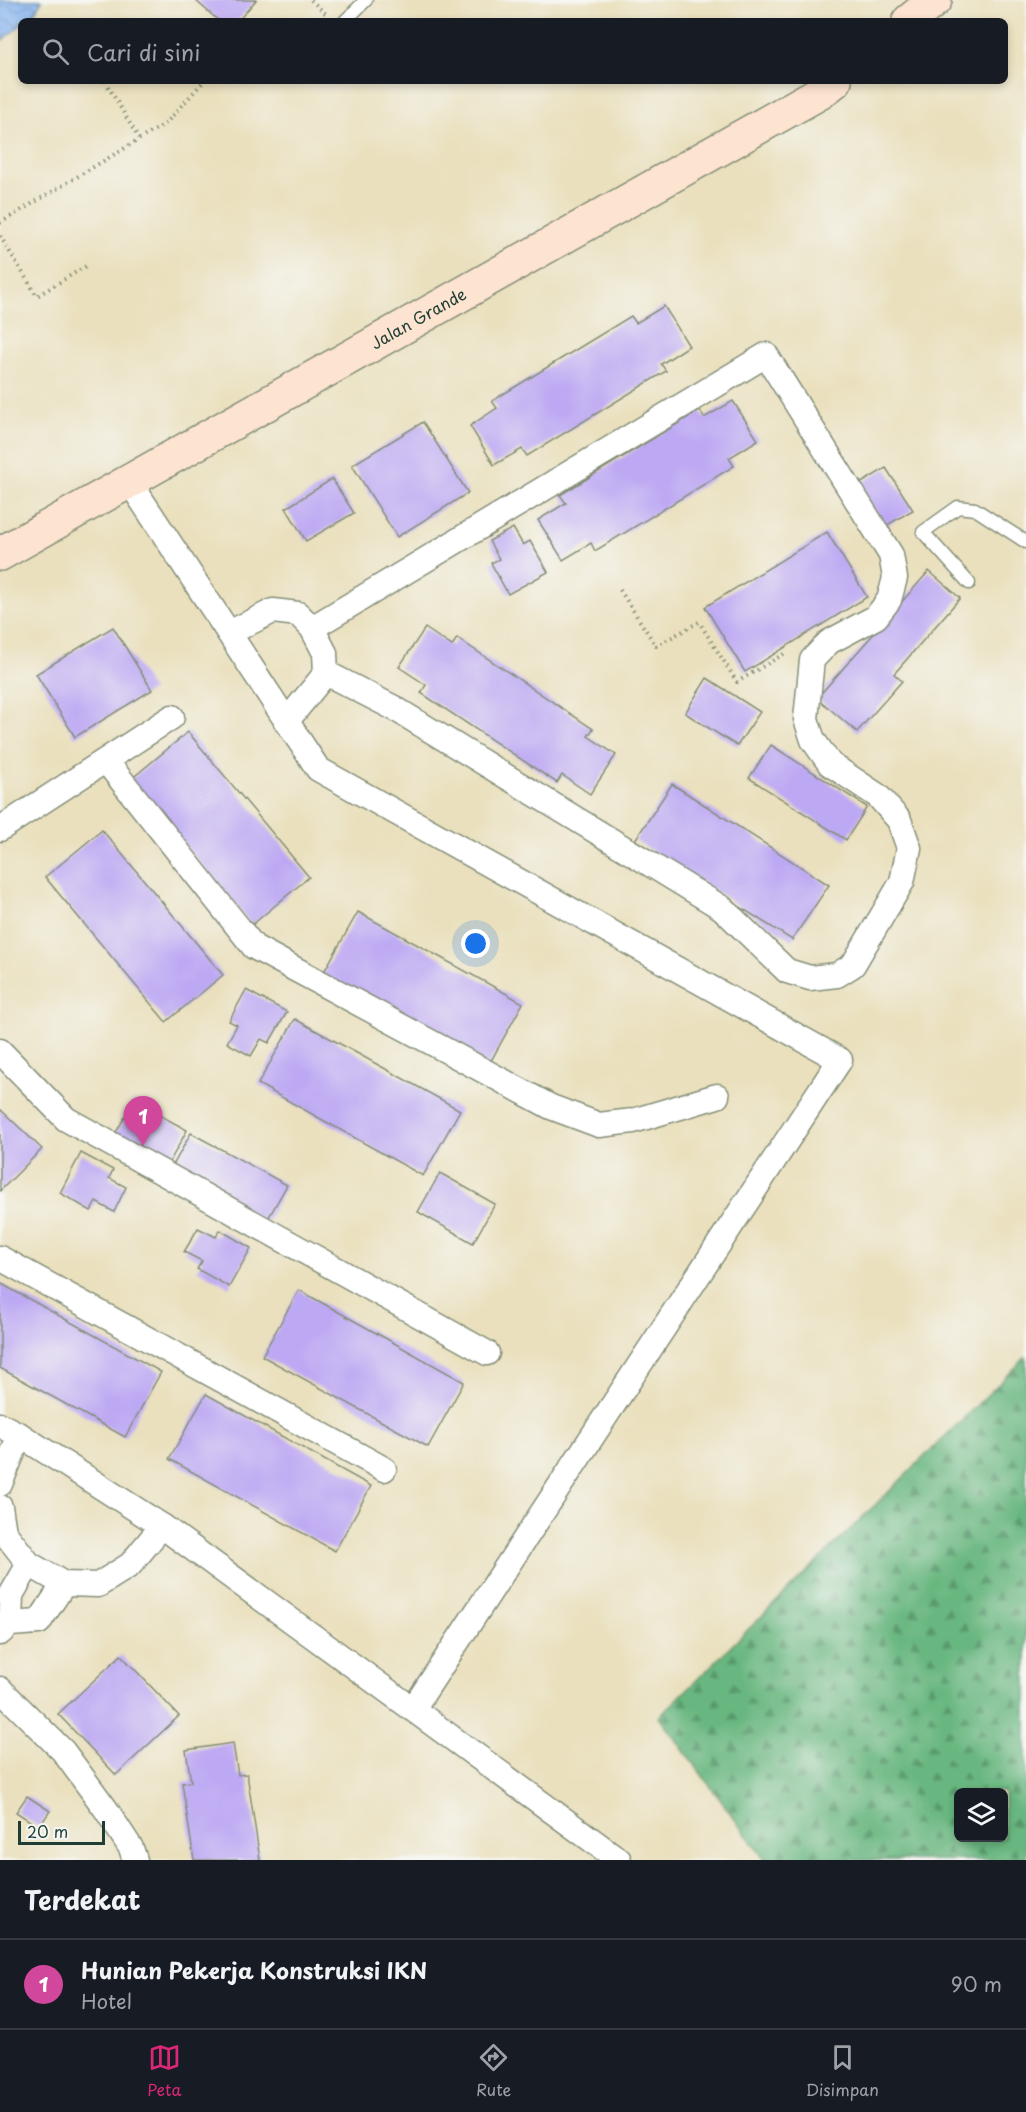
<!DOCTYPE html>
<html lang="id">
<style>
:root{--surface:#171b24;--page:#20242c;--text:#f1f3f6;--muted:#9ea1a6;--line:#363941;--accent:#db2777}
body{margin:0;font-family:"Playpen Sans",sans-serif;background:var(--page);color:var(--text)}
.controls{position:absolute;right:18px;bottom:18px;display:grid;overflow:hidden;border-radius:9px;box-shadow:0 3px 9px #0003}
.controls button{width:54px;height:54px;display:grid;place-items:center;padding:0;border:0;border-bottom:2px solid var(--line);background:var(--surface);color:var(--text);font:30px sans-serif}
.scale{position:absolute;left:18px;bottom:15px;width:87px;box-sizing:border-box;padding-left:6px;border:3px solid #1f3d34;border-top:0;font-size:16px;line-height:21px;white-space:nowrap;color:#1f3d34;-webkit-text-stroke:4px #f6f6f2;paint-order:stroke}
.you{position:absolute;left:476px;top:944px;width:21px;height:21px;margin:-15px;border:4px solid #fff;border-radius:50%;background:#1a73e8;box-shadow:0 0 0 9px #1a73e833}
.badge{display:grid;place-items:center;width:39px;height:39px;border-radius:50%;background:var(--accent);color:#fff;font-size:20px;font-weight:700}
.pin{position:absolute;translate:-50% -50px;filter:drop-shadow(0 2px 3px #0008)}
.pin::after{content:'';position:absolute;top:32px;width:21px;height:18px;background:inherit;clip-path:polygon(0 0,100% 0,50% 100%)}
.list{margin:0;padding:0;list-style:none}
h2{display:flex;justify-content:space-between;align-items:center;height:78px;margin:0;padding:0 24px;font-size:26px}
h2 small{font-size:20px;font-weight:400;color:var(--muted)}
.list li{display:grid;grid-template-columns:39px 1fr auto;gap:18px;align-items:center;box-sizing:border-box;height:90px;padding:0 24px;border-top:2px solid var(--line)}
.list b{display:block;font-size:22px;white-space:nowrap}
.list p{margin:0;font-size:20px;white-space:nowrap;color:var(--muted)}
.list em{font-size:20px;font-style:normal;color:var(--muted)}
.icon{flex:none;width:33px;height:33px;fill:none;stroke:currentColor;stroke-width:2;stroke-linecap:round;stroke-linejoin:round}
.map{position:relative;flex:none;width:1026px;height:1860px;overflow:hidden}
.search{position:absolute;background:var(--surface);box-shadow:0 3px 9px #0003;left:18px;right:18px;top:18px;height:66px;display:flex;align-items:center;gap:15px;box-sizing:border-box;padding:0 21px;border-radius:9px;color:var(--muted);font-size:22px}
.sheet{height:168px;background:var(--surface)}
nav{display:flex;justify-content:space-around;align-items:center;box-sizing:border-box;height:84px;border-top:2px solid var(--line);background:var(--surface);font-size:16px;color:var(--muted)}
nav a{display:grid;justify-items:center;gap:3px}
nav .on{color:var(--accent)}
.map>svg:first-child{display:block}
</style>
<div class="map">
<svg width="1026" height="1860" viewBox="0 0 1026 1860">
<defs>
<pattern id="forest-firs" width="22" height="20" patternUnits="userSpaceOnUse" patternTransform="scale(1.5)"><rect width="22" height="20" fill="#69b780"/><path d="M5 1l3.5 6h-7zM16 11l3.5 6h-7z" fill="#56966a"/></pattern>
<pattern id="water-waves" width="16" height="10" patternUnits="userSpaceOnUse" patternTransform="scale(1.5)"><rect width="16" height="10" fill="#84b2ee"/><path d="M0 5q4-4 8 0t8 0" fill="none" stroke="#6b92c2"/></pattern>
</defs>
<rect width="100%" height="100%" fill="#f6f6f2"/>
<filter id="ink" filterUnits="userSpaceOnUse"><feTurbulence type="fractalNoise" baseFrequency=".0167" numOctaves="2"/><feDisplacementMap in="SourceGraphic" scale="12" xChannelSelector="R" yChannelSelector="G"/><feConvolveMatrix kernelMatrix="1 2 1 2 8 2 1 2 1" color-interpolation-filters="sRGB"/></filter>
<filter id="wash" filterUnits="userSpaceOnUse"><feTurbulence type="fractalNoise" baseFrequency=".008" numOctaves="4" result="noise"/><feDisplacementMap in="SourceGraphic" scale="24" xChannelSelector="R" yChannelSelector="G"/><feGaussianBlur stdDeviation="1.35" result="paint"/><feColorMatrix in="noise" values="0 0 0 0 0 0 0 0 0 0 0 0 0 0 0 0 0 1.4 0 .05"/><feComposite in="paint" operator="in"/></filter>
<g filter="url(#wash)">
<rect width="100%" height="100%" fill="#eae0bd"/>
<path fill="url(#forest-firs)" stroke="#447a5a" stroke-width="1.5" fill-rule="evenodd" d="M1026,1357V1860H765L659,1717ZM958,1792H1004V1838H958Z"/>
<path fill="url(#water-waves)" stroke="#527891" stroke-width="1.5" d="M0,0H42C37,8 32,21 21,21V25L0,42Z"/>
<g id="blocks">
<g fill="#bda9f3">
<polygon points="195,0 256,0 238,21 219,21"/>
<polygon points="664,306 689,346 661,364 666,371 527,456 522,449 494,465 470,426 497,408 492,401 631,316 636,323"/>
<polygon points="733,401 758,440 729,458 734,466 595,551 591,543 563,560 538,520 566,503 560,495 700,410 704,418"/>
<polygon points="423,422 468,493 397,537 352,465"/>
<polygon points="886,468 913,510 884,527 858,485"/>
<polygon points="332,479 354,513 306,541 286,508"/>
<polygon points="513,528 523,545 530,541 548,572 508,594 491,563 499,559 489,541"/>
<polygon points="827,532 867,597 745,672 705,607"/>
<polygon points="929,571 960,598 894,674 902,681 857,732 817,698"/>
<polygon points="113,627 152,690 75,737 36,674"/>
<polygon points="425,628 452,646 457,638 593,729 588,736 616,755 590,794 562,775 557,783 421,693 426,685 399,667"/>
<polygon points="707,678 760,712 737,746 685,713"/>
<polygon points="188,732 309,877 252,925 130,780"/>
<polygon points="771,745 867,807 846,840 749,778"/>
<polygon points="672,784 829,885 792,940 635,840"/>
<polygon points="102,830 223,975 166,1022 45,877"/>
<polygon points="358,912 523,1003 487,1068 321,977"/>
<polygon points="246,990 287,1012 269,1043 261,1039 251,1056 227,1043 237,1025 229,1021"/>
<polygon points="295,1019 460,1110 423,1176 258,1084"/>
<polygon points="134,1101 187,1130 168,1165 114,1136"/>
<polygon points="0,1109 42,1149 0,1191"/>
<polygon points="191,1133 287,1185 266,1222 171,1169"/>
<polygon points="81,1153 113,1170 109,1178 126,1187 114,1212 96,1202 91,1211 60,1193"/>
<polygon points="440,1173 495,1204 473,1243 418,1212"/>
<polygon points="198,1228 216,1237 220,1230 251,1248 229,1287 197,1269 202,1261 184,1252"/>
<polygon points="0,1283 161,1372 125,1437 0,1368"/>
<polygon points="299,1290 464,1382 428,1447 262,1356"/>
<polygon points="206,1394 371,1486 335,1551 169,1459"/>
<polygon points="121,1655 179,1716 116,1775 58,1714"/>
<polygon points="233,1743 238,1775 247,1774 260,1860 194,1860 182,1783 191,1782 186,1750"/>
<polygon points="27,1796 50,1811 39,1827 16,1812"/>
</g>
</g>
</g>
<g filter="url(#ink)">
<use href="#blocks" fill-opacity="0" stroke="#848e78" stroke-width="1.5"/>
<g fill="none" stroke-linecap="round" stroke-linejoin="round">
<g stroke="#848e78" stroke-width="15">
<g id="lane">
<polyline points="345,21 366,0"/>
<polyline points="969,583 923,532 958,507 975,509 1026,542"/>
</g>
</g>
<g stroke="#848e78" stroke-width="27">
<g id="street">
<polyline points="129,481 318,769 840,1060 413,1709"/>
<polyline points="312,628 766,355 891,555 895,578 889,600 876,617 829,642 812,660 806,719 813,740 830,764 878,796 899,820 909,848 902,882 853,965 837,975 810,978 787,971 722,908 394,708 326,673"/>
<polyline points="229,633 273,611 298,614 312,628 325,653 326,673 286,722"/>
<polyline points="106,761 254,947 551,1107 599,1125 633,1121 717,1096"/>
<polyline points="0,829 172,717"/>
<polyline points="0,1051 66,1119 487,1353"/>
<polyline points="0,1258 384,1469"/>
<polyline points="0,1425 20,1435 162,1526 619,1860"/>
<polyline points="0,1484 20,1435"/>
<polyline points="0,1507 4,1532 29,1564 64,1584 98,1585 130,1565 162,1526"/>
<polyline points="10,1624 11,1595 29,1564"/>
<polyline points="0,1633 10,1624 39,1622 64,1584"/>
<polyline points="0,1689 63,1751 105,1808 131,1848 135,1860"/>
</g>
</g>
<g stroke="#848e78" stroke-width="36">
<g id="secondary">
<polyline points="909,21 935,0"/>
<path id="s1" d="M0,554L821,92L835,81"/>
</g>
</g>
<g stroke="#848e78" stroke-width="4" stroke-dasharray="1.5 4.5" stroke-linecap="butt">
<polyline points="311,0 326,14"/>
<polyline points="105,81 139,139"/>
<polyline points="0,223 165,124 204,81"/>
<polyline points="0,236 37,296 86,266"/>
<polyline points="620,590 656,646 699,622 737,682 787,652"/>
</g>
<use href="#lane" stroke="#fff" stroke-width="12"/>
<use href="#street" stroke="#fff" stroke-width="24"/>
<use href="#secondary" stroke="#fde4d0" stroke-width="33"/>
</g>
</g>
<g text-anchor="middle" stroke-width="4.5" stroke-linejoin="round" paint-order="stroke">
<g font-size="16" fill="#1f3d34" stroke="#f6f6f2">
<text dy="6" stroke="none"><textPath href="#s1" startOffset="480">Jalan Grande</textPath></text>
</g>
</g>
</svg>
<div class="controls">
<button><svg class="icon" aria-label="layers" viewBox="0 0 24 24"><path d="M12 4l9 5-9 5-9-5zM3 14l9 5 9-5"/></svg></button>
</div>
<div class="scale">20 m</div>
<div class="you"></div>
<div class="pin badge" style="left:143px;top:1146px;background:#d1479c">1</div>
<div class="search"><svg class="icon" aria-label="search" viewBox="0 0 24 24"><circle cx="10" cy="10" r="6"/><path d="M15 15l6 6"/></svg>Cari di sini</div>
</div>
<section class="sheet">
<h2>Terdekat<small></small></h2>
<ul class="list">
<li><span class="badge" style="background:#d1479c">1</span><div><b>Hunian Pekerja Konstruksi IKN</b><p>Hotel</p></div><em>90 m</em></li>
</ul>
</section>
<nav>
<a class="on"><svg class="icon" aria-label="map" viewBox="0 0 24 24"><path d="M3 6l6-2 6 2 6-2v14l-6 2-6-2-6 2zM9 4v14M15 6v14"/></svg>Peta</a>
<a><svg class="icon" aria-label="directions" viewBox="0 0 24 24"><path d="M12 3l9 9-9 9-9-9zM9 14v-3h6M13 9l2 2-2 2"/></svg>Rute</a>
<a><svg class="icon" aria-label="saved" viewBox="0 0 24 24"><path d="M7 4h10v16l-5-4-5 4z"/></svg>Disimpan</a>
</nav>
